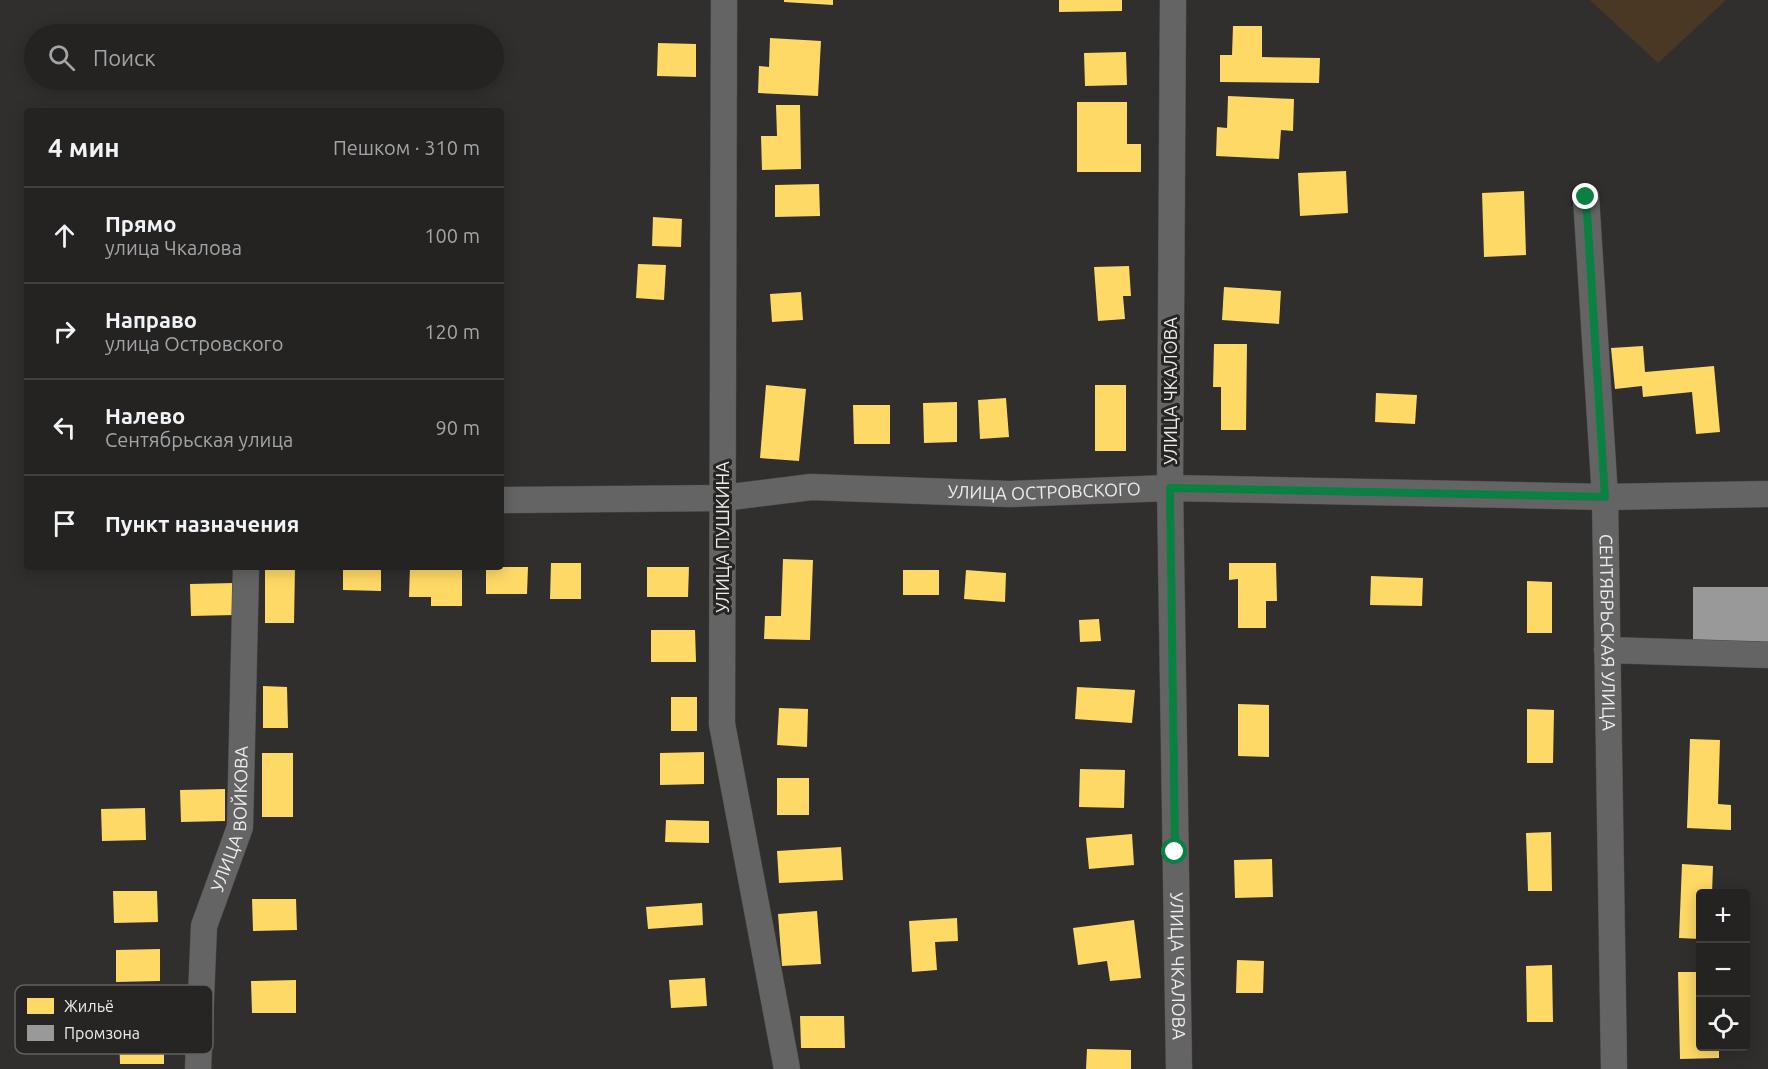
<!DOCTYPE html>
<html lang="ru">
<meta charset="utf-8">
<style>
:root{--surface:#242322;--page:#2c2b2a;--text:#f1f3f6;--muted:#a3a4a5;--line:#414040}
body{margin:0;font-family:Ubuntu,sans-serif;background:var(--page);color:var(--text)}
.controls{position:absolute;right:18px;bottom:18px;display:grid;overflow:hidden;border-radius:6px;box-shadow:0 3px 15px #0003}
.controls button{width:54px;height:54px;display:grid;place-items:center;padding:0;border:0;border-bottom:2px solid var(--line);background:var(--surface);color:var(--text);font:30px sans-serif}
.stop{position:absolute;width:18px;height:18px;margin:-14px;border:4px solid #0b8043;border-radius:50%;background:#fff}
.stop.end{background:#0b8043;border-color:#fff;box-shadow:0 2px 6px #0008}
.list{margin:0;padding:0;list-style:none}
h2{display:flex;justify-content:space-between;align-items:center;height:78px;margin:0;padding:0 24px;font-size:26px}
h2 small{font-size:20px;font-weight:400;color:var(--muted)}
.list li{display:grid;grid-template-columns:39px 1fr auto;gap:18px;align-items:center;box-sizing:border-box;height:96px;padding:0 24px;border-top:2px solid var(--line)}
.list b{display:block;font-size:22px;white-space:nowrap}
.list p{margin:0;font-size:20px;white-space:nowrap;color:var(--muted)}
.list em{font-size:20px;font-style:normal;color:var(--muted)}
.icon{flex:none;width:33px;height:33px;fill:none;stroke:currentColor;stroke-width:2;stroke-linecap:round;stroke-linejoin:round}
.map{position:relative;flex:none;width:1768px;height:1069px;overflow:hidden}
.search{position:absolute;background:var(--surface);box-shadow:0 3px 15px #0003;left:24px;top:24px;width:480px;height:66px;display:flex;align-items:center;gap:15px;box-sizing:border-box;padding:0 21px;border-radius:33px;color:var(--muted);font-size:22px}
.panel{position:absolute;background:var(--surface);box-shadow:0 3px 15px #0003;left:24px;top:108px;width:480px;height:462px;border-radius:6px}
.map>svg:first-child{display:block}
</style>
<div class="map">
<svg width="1768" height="1069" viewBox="0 0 1768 1069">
<rect width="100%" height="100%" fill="#302f2e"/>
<polygon fill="#4a3824" points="1590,0 1726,0 1658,63"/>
<g fill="#ffd966">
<polygon points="784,0 833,0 833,5 784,2"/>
<polygon points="1059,0 1122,0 1122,11 1059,12"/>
<polygon points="1233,26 1262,26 1262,57 1320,58 1319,83 1220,82 1220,55 1232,55"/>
<polygon points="770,38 821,41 818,96 758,93 759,66 769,67"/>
<polygon points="658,43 696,44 696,77 657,76"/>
<polygon points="1126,52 1127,85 1085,86 1084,53"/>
<polygon points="1228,96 1294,99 1293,131 1281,130 1279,159 1216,156 1217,127 1227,128"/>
<polygon points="1077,102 1127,102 1127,144 1141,144 1141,172 1077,172"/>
<polygon points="776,105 800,105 801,169 762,170 761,136 777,136"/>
<polygon points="1346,171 1348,213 1300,216 1298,173"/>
<polygon points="819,184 820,216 775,217 775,185"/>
<polygon points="1524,191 1526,255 1484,257 1482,193"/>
<polygon points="653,217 682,219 681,247 652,246"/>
<polygon points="638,264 666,265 664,300 636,298"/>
<polygon points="1129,266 1131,296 1123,296 1125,319 1098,321 1094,267"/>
<polygon points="1224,287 1281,291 1279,324 1222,320"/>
<polygon points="801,292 803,320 772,322 770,294"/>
<polygon points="1214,344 1247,344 1246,430 1221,430 1221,387 1213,387"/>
<polygon points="1643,346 1645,372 1714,366 1720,432 1696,434 1692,392 1643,397 1642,386 1615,389 1611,348"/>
<polygon points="766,385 806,389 799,461 760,458"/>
<rect x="1095" y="385" width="31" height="66"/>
<polygon points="1376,393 1417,395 1415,424 1375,422"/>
<polygon points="1006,398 1009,437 980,439 978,400"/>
<polygon points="957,402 957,442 924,443 923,403"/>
<polygon points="853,405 890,405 890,444 854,444"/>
<polygon points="783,559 813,560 810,640 764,639 765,616 781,616"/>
<polygon points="551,563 581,563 581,599 550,599"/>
<polygon points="1229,563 1276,563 1277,601 1266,601 1266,628 1238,628 1238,579 1229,580"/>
<polygon points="265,567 295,567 294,623 265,623"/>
<polygon points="343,567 381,567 381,591 343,590"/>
<polygon points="410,567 462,567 462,606 431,606 431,597 409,597"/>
<polygon points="486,567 528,567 527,594 486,594"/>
<polygon points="647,567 689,567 688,597 647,597"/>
<rect x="903" y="570" width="36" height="25"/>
<polygon points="966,570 1006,573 1005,602 964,599"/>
<polygon points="1371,576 1423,578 1422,606 1370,605"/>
<polygon points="1527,581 1552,582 1552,633 1527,633"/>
<polygon points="234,583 235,615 191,616 190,584"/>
<polygon points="1099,619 1101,641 1080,642 1079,620"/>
<polygon points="651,630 695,630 696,662 651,662"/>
<polygon points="263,686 287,687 288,728 263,728"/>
<polygon points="1077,687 1135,690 1132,723 1075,719"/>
<rect x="671" y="697" width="26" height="34"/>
<polygon points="1238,704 1269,705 1269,757 1238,756"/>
<polygon points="779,708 808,709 807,747 777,745"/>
<polygon points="1527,709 1554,710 1553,763 1527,763"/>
<polygon points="1690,739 1720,740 1718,804 1731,805 1731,830 1687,828"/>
<polygon points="704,752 704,784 660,785 660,753"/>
<rect x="262" y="753" width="31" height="64"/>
<polygon points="1080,769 1125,770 1124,808 1079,807"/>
<rect x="777" y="778" width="32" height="37"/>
<polygon points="225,789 225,821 181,822 180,790"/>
<polygon points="145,808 146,840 102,841 101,809"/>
<polygon points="666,820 709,821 709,843 665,842"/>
<polygon points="1551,832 1552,891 1528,891 1526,833"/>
<polygon points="1132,834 1134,865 1089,869 1086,838"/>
<polygon points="841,847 843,880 779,883 777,851"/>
<polygon points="1272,859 1273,897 1235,898 1234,860"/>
<polygon points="1682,864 1713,866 1712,894 1700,894 1700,939 1679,938"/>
<polygon points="113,891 157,891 158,922 114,923"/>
<polygon points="252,899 296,899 297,930 253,931"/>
<polygon points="702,903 703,925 648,929 646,907"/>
<polygon points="817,911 821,964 782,966 778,914"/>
<polygon points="957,918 958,941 935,942 937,970 912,972 909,921"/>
<polygon points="1134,920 1141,978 1110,981 1107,961 1078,965 1073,928"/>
<polygon points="160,949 160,981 116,982 116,950"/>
<polygon points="1237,960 1264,961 1263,993 1236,993"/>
<polygon points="1552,965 1553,1022 1527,1022 1526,966"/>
<polygon points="1678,972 1700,972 1700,1046 1719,1046 1719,1058 1680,1059"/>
<polygon points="705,978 707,1006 671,1008 669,980"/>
<polygon points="296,980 296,1013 252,1013 251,981"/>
<polygon points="800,1016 844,1016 845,1048 801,1048"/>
<polygon points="119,1032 164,1032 164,1064 120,1064"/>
<polygon points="1087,1049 1131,1050 1131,1069 1086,1069"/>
</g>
<polygon fill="#999" points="1693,587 1768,587 1768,643 1693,642"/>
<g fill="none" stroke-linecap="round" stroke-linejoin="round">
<g stroke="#4c4a49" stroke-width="27">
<g id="minor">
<polyline points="724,0 722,724 787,1069"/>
<path id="s1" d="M1173,0L1170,488L1179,1069"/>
<path id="s2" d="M1586,197L1605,497L1614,1069"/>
<path id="s3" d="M501,500L723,498L811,487L1009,494L1170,488L1605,497L1768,494"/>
<polyline points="1607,650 1768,655"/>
<path id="s4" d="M198,1069L204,926L240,827L246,567"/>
</g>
</g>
<use href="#minor" stroke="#656464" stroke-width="26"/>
</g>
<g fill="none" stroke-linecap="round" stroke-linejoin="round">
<polyline stroke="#0b8043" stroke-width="8" points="1175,852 1170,488 1605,497 1586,197"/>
</g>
<g text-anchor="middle" stroke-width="6" stroke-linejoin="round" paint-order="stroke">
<g font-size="18" fill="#eeeceb" stroke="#272523">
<text transform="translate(1171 391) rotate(-90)" y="6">УЛИЦА ЧКАЛОВА</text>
<text dy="6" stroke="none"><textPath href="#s3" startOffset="544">УЛИЦА ОСТРОВСКОГО</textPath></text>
<text transform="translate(723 537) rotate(-90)" y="6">УЛИЦА ПУШКИНА</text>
<text dy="6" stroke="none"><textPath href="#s2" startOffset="436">СЕНТЯБРЬСКАЯ УЛИЦА</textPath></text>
<text dy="6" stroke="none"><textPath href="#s4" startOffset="255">УЛИЦА ВОЙКОВА</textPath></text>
<text dy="6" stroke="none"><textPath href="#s1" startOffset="966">УЛИЦА ЧКАЛОВА</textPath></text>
</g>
</g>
<rect x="15" y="985" width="198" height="69" rx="9" fill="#272523" stroke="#63615f" stroke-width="1.5"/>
<rect x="27" y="998" width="27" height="16" fill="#ffd966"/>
<rect x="27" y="1025" width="27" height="16" fill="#999"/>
<g font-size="16" fill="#eeeceb">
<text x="64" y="1012">Жильё</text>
<text x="64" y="1039">Промзона</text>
</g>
</svg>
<div class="controls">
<button>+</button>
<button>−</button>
<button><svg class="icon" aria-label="locate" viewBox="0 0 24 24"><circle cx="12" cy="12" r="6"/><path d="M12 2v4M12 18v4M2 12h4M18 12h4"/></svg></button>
</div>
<div class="stop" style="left:1175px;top:852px"></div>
<div class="stop end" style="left:1586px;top:197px"></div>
<div class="search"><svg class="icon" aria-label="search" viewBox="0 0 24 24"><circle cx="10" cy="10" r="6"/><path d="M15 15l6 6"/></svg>Поиск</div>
<section class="panel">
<h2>4 мин<small>Пешком · 310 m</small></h2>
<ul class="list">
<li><svg class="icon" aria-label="ahead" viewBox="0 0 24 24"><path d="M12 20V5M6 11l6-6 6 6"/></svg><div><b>Прямо</b><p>улица Чкалова</p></div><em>100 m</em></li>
<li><svg class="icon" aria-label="right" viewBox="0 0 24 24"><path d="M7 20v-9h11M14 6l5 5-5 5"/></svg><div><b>Направо</b><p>улица Островского</p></div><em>120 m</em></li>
<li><svg class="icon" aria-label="left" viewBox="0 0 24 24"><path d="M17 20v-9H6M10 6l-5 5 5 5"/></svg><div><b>Налево</b><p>Сентябрьская улица</p></div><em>90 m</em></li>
<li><svg class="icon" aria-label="arrive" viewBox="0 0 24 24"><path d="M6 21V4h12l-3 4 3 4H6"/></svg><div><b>Пункт назначения</b></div></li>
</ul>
</section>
</div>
